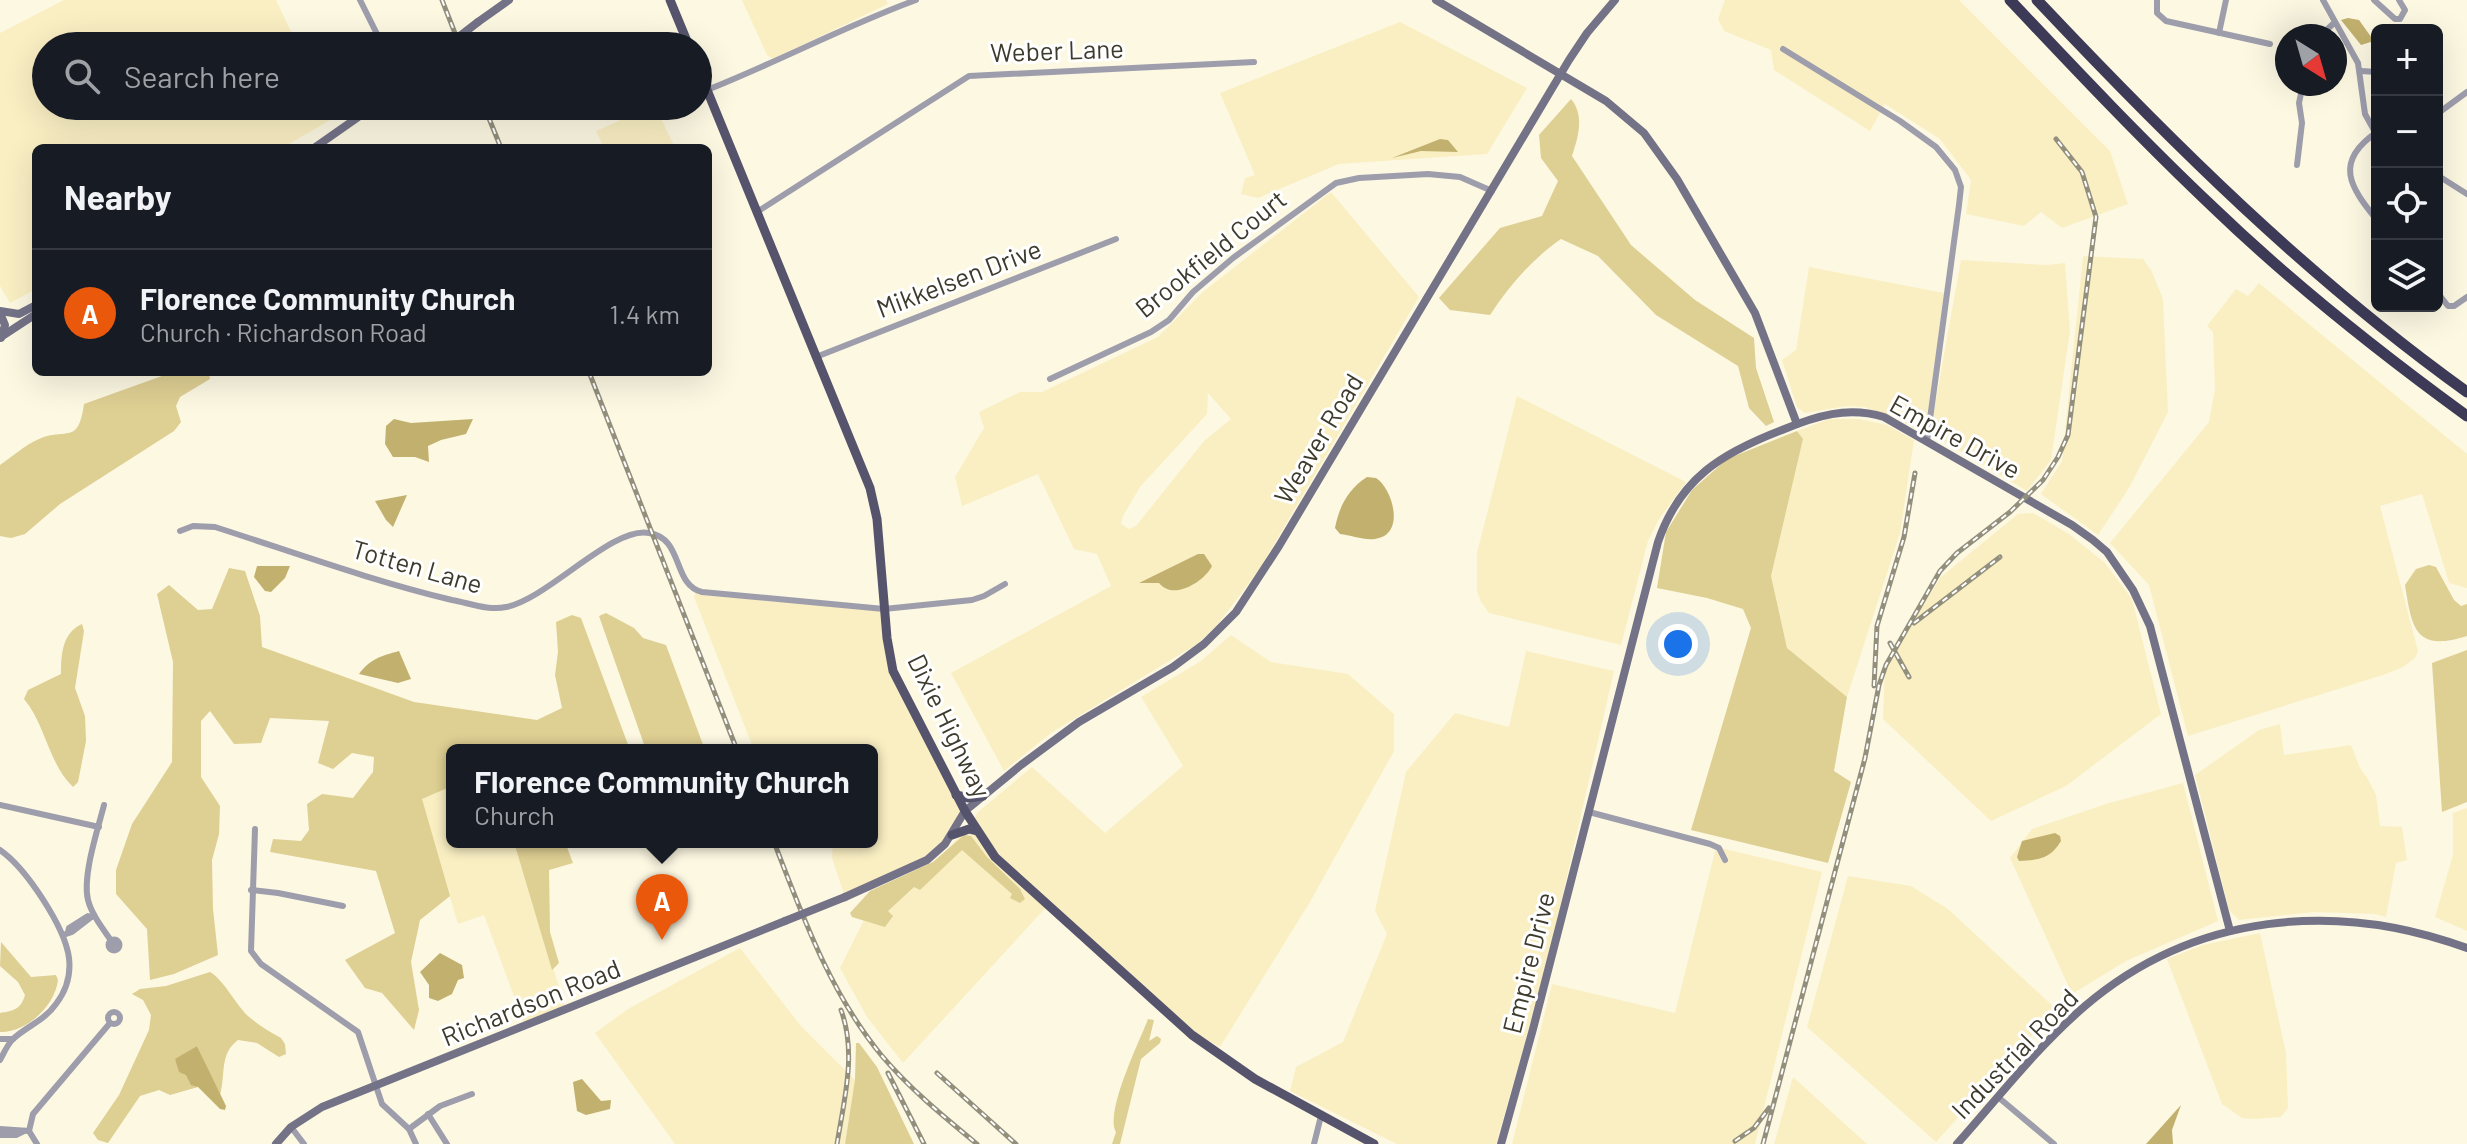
<!DOCTYPE html>
<meta charset="utf-8">
<style>
:root{--surface:#171b24;--page:#20242c;--text:#f1f3f6;--muted:#9ea1a6;--line:#363941;--accent:#ea580c}
body{margin:0;font-family:Barlow,sans-serif;background:var(--page);color:var(--text)}
.controls{position:absolute;right:24px;top:24px;display:grid;overflow:hidden;border-radius:12px;box-shadow:0 8px 32px #0002}
.controls button{width:72px;height:72px;display:grid;place-items:center;padding:0;border:0;border-bottom:2px solid var(--line);background:var(--surface);color:var(--text);font:40px sans-serif}
.compass{position:absolute;left:2275px;top:24px;width:72px;height:72px;border-radius:50%;background:var(--surface);box-shadow:0 8px 32px #0002;rotate:143deg}
.you{position:absolute;left:1678px;top:644px;width:28px;height:28px;margin:-20px;border:6px solid #fff;border-radius:50%;background:#1a73e8;box-shadow:0 0 0 12px #1a73e833}
.badge{display:grid;place-items:center;width:52px;height:52px;border-radius:50%;background:var(--accent);color:#fff;font-size:26px;font-weight:700}
.pin{position:absolute;translate:-50% -66px;filter:drop-shadow(0 2px 4px #0008)}
.pin::after{content:'';position:absolute;top:42px;width:28px;height:24px;background:inherit;clip-path:polygon(0 0,100% 0,50% 100%)}
.popup{position:absolute;left:446px;top:744px;width:432px;height:104px;box-sizing:border-box;display:grid;place-content:center;border-radius:12px;background:var(--surface);filter:drop-shadow(0 2px 6px #0005);font-size:26px;white-space:nowrap;color:var(--muted)}
.popup b{font-size:30px;color:var(--text)}
.popup::after{content:'';position:absolute;left:50%;top:100%;margin-left:-16px;border:16px solid transparent;border-top-color:var(--surface)}
.list{margin:0;padding:0;list-style:none}
h2{display:flex;justify-content:space-between;align-items:center;height:104px;margin:0;padding:0 32px;font-size:34px}
h2 small{font-size:26px;font-weight:400;color:var(--muted)}
.list li{display:grid;grid-template-columns:52px 1fr auto;gap:24px;align-items:center;box-sizing:border-box;height:128px;padding:0 32px;border-top:2px solid var(--line)}
.list b{display:block;font-size:30px;white-space:nowrap}
.list p{margin:0;font-size:26px;white-space:nowrap;color:var(--muted)}
.list em{font-size:26px;font-style:normal;color:var(--muted)}
.icon{flex:none;width:44px;height:44px;fill:none;stroke:currentColor;stroke-width:2;stroke-linecap:round;stroke-linejoin:round}
.map{position:relative;flex:none;width:2467px;height:1144px;overflow:hidden}
.search{position:absolute;background:var(--surface);box-shadow:0 8px 32px #0002;left:32px;top:32px;width:680px;height:88px;display:flex;align-items:center;gap:20px;box-sizing:border-box;padding:0 28px;border-radius:44px;color:var(--muted);font-size:30px}
.panel{position:absolute;background:var(--surface);box-shadow:0 8px 32px #0002;left:32px;top:144px;width:680px;height:232px;border-radius:12px}
.map>svg:first-child{display:block}
</style>
<div class="map">
<svg width="2467" height="1144" viewBox="0 0 2467 1144">
<rect width="100%" height="100%" fill="#fdf8e2"/>
<g fill="#faefc3" fill-rule="evenodd">
<polygon points="64,0 276,0 298,46 46,46 46,106 326,106 332,119 282,148 36,148 36,289 10,303 0,286 0,33"/>
<polygon points="742,0 886,0 888,4 773,59 767,55"/>
<polygon points="1725,0 1959,0 2110,151 2128,204 2062,228 2041,212 2024,226 1966,214 1971,180 1940,139 1885,104 1870,131 1774,70 1771,50 1724,31 1718,19"/>
<polygon points="1400,22 1527,88 1487,154 1339,164 1258,198 1241,194 1245,178 1255,175 1220,93"/>
<polygon points="652,106 655,106 675,148 604,148 596,131"/>
<path d="M1331,192L1419,297L1259,570L1217,625L1197,644L1051,733L1004,771L951,673L1111,586L1097,554L1074,549L1038,474L962,506L955,477L984,428L979,412L1020,392H1042L1158,337L1204,291ZM1208,393L1231,419L1204,441L1136,526L1129,529L1121,524L1123,516L1140,487L1207,414Z"/>
<polygon points="2083,256 2143,259 2151,270 2163,299 2168,412 2129,488 2098,535 2041,494 2062,461"/>
<polygon points="1961,260 2047,265 2065,263 2070,331 2051,460 2027,491 1930,433"/>
<polygon points="1809,267 1944,293 1925,435 1894,417 1864,407 1847,406 1805,413 1797,407 1782,360 1796,350"/>
<polygon points="2259,283 2467,454 2467,588 2449,583 2422,494 2380,506 2418,651 2415,658 2403,667 2383,675 2188,736 2149,585 2110,543 2209,422 2215,389 2213,332 2207,326 2236,289 2248,296"/>
<polygon points="1517,396 1686,482 1659,519 1648,541 1621,645 1489,613 1481,602 1477,591 1477,553"/>
<polygon points="1829,419 1859,419 1887,425 1914,440 1900,533 1847,697 1787,648 1771,576 1803,439 1797,431"/>
<polygon points="2033,513 2069,534 2105,563 2132,599 2161,714 2066,786 1991,821 1883,719 1885,666 1941,577 2018,514"/>
<polygon points="696,591 884,609 889,654 965,811 937,852 845,897 832,858 833,842 872,842 872,750 754,750 694,597"/>
<polygon points="1231,635 1271,662 1348,674 1394,714 1394,751 1310,902 1220,1047 1200,1036 1051,902 903,1063 867,1017 840,968 880,888 935,862 965,831 978,812 1032,767 1105,833 1183,766 1141,697 1201,661"/>
<polygon points="1526,651 1614,671 1546,968 1496,1144 1397,1144 1290,1091 1296,1067 1343,1042 1387,934 1375,911 1406,772 1455,713 1509,727"/>
<polygon points="2280,724 2284,755 2351,745 2360,768 2368,779 2376,795 2380,826 2402,827 2407,860 2396,863 2386,917 2375,914 2314,912 2239,920 2229,910 2195,775 2259,730"/>
<polygon points="2183,783 2218,921 2126,961 2072,994 2010,858 2032,829 2109,803"/>
<polygon points="452,786 452,842 514,842 566,1010 525,1026 484,915 458,924 421,799"/>
<polygon points="2467,808 2467,931 2435,917 2453,855 2453,813"/>
<polygon points="1716,847 1822,872 1755,1144 1512,1144 1552,984 1675,1013"/>
<polygon points="1848,876 1911,886 1948,909 2056,1009 1936,1142 1807,1027"/>
<polygon points="2260,933 2286,1053 2288,1108 2281,1117 2253,1119 2242,1118 2222,1104 2167,959 2203,945"/>
<polygon points="740,948 801,1026 855,1080 845,1144 675,1144 595,1033 628,1009"/>
<polygon points="1793,1077 1867,1144 1774,1144"/>
</g>
<g fill="#decf93">
<path d="M1571,99C1585,116 1578,137 1572,156L1631,245L1695,300L1754,338L1756,368L1774,422L1766,426L1749,408L1738,366L1656,315L1598,256L1561,239C1531,260 1510,285 1490,315L1450,310L1439,298L1500,228L1542,216L1558,181L1541,158L1539,135Z"/>
<path d="M173,372H209L210,379L180,397L176,406L181,422L174,431L60,504L25,534L11,538L0,536V465C13,456 25,445 39,439C67,427 78,446 84,404Z"/>
<polygon points="1797,431 1803,439 1771,576 1787,648 1847,697 1834,771 1851,782 1828,863 1691,830 1751,628 1743,609 1707,598 1657,588 1666,532 1692,490 1727,459"/>
<path d="M2429,565L2436,567L2454,600L2461,606L2467,604V636C2416,652 2412,630 2405,585L2416,569Z"/>
<polygon points="229,568 245,571 260,616 262,647 414,702 537,720 562,708 555,675 558,652 556,622 572,615 581,618 630,750 452,750 452,786 422,799 450,896 420,920 411,962 419,1010 414,1030 382,993 365,988 345,960 395,933 376,871 270,852 273,839 301,841 309,830 307,804 322,794 353,798 373,772 374,757 352,753 333,769 318,763 329,721 270,718 261,743 234,744 210,711 201,721 201,777 220,806 219,834 212,860 213,909 218,955 174,974 150,980 147,929 116,894 116,870 132,824 172,762 173,662 157,594 169,585 198,610 212,609"/>
<polygon points="606,613 634,628 643,638 666,645 705,750 646,750 599,616"/>
<path d="M82,624L84,631L75,688L85,716L86,741L78,782L73,787C48,763 46,725 24,699L28,690L61,674C61,655 62,633 82,624Z"/>
<polygon points="2467,650 2467,802 2442,812 2432,663"/>
<polygon points="964,835 971,836 987,857 1020,889 1025,899 1020,903 1010,898 1012,894 962,850 920,890 914,887 888,911 893,916 885,927 852,917 850,913 870,891 933,862"/>
<polygon points="514,842 565,842 573,863 549,870 550,932 559,963 552,970"/>
<path d="M1,942L31,977L56,975L58,980C55,1006 26,1033 0,1032V1013C14,1011 21,1009 25,995L18,982L0,966Z"/>
<path d="M210,972C223,979 237,1006 248,1016C258,1025 270,1032 281,1038L285,1044L286,1054L279,1057L257,1043L238,1040C219,1054 226,1074 220,1095L197,1046L175,1060L198,1087L170,1095L159,1090L140,1096L108,1143L98,1140L93,1133L119,1095L149,1030L151,1015L143,1000L132,994L140,989L166,986Z"/>
<path d="M1148,1019L1154,1020L1149,1041L1157,1036L1161,1039L1160,1043L1141,1059L1120,1144H1112L1116,1132C1105,1111 1139,1043 1148,1019Z"/>
<polygon points="856,1043 859,1043 877,1067 914,1144 845,1144 855,1080"/>
</g>
<g fill="#c2b16e">
<polygon points="2348,18 2359,20 2374,41 2361,45 2341,20"/>
<polygon points="1440,139 1448,140 1458,152 1421,151 1392,158"/>
<polygon points="394,419 411,423 473,419 466,434 441,440 428,446 429,462 415,457 393,457 385,444 386,426"/>
<path d="M1367,477L1376,478C1392,488 1405,531 1379,538C1367,542 1352,535 1340,534L1335,528C1339,507 1348,489 1367,477Z"/>
<polygon points="407,495 393,527 386,520 375,501"/>
<path d="M1198,554H1204L1212,566C1204,582 1173,601 1159,583H1139Z"/>
<polygon points="257,566 290,566 285,578 271,592 265,591 254,577"/>
<path d="M399,651L411,679L398,683L359,674C370,659 381,656 399,651Z"/>
<path d="M2055,833L2060,836L2061,841C2050,859 2039,860 2019,861L2017,857L2022,841Z"/>
<polygon points="440,953 462,965 464,978 458,980 452,994 438,1001 429,998 429,985 420,972"/>
<polygon points="197,1046 226,1106 225,1110 220,1109 198,1087 191,1085 186,1075 179,1072 175,1059"/>
<polygon points="582,1079 601,1101 611,1100 610,1109 586,1115 577,1111 573,1082"/>
<polygon points="2181,1105 2172,1130 2173,1144 2146,1144"/>
</g>
<g fill="none" stroke-linecap="round" stroke-linejoin="round">
<g stroke="#9e9dac" stroke-width="6">
<polyline points="360,0 383,46"/>
<polyline points="2157,0 2157,13 2166,21 2270,44"/>
<polyline points="2323,0 2358,63 2365,114 2375,132"/>
<polyline points="2374,0 2395,19 2400,19 2405,10 2399,0"/>
<polyline points="2219,33 2226,0"/>
<polyline points="2320,36 2334,23"/>
<polyline points="1783,49 1900,121 1936,147 1955,170 1961,187 1959,205 1927,441"/>
<polyline points="2361,71 2377,72"/>
<path d="M707,90C778,62 845,26 916,0"/>
<polyline points="2437,114 2467,92"/>
<path d="M2377,132C2333,162 2350,187 2377,220"/>
<polyline points="2297,165 2302,123 2299,103 2303,84"/>
<polyline points="2437,175 2467,194"/>
<polyline points="757,212 969,76 1254,62"/>
<polyline points="2437,292 2448,306 2454,306 2467,297"/>
<polyline points="816,357 1116,239"/>
<polyline points="1050,379 1151,332 1169,320 1193,292 1233,258 1336,183 1359,178 1428,174 1460,177 1492,191"/>
<path d="M180,531L193,526L215,527C293,552 372,581 452,600C469,603 489,611 506,607C548,599 612,526 649,533C684,538 672,585 702,592L884,609L972,600L984,596L1005,584"/>
<polyline points="0,805 99,827"/>
<path d="M104,805C98,829 82,876 88,900C92,916 105,931 114,945"/>
<polyline points="1589,812 1710,844 1719,848 1725,860"/>
<polyline points="255,829 251,951 261,964 358,1032 382,1104 409,1129 416,1144"/>
<path d="M0,850C26,868 65,927 69,958C71,975 66,991 56,1004C44,1021 27,1026 13,1039C7,1045 4,1053 0,1060"/>
<polyline points="251,890 278,893 343,906"/>
<polyline points="68,932 69,928 88,916 91,917"/>
<polyline points="63,935 72,932 94,915"/>
<circle cx="114" cy="945" r="5.5"/>
<circle cx="114" cy="1018" r="6"/>
<polyline points="0,1039 13,1039"/>
<polyline points="1998,1097 2054,1144"/>
<polyline points="428,1114 447,1144"/>
<polyline points="291,1127 304,1144"/>
<polyline points="0,1129 29,1131"/>
<polyline points="409,1129 440,1106 472,1094"/>
<polyline points="0,1135 16,1135 24,1131"/>
<polyline points="37,1144 29,1131 33,1114 110,1023"/>
<polyline points="1314,1144 1321,1116"/>
</g>
<g stroke="#747287" stroke-width="8">
<polyline points="1436,0 1606,101 1644,133 1677,179 1755,313 1797,424"/>
<polyline points="478,22 509,0"/>
<polyline points="314,148 374,106"/>
<polyline points="0,311 19,314 36,305"/>
<polyline points="0,313 5,325 1,338"/>
<polyline points="1,337 36,314"/>
<polyline points="845,897 927,860 945,844 965,811 1021,765 1079,722 1173,667 1204,644 1236,612 1279,546 1569,60 1587,33 1615,0"/>
<polyline points="276,1144 291,1127 322,1107 785,921"/>
<path d="M1501,1144L1533,1029L1658,542C1680,478 1722,453 1782,430C1816,416 1847,406 1884,417L2072,525L2093,540L2107,552L2133,590L2150,626L2230,931"/>
<path d="M1957,1144C1998,1098 2037,1047 2085,1006C2194,913 2336,900 2467,948"/>
</g>
<g stroke="#56546d" stroke-width="9">
<polyline points="670,0 689,46"/>
<polyline points="698,68 870,488 877,519 887,638 893,671 965,811 995,857 1192,1035 1255,1079 1374,1144"/>
<polyline points="956,795 969,798 983,796"/>
<polyline points="952,835 969,829 977,831"/>
</g>
<g stroke="#3d3a57" stroke-width="11">
<path d="M2010,0C2077,71 2143,141 2214,208C2293,284 2379,352 2467,416"/>
<path d="M2037,0C2171,142 2308,278 2467,392"/>
</g>
<g stroke="#938f7d" stroke-width="5">
<g id="rail">
<polyline points="442,0 460,46"/>
<polyline points="484,106 501,148"/>
<polyline points="589,372 737,750"/>
<polyline points="1914,623 2000,557"/>
<polyline points="1890,643 1909,677"/>
<polyline points="1874,686 1877,626 1904,537 1915,473"/>
<path d="M774,842C803,917 830,993 882,1056C910,1089 943,1116 977,1144"/>
<polyline points="888,1073 924,1144"/>
<polyline points="937,1073 1016,1144"/>
<polyline points="1735,1141 1754,1128 1769,1108"/>
<path d="M837,1144C844,1100 857,1053 841,1010"/>
<polyline points="1763,1144 1865,758 1879,685 1886,665 1940,571 1957,553 2010,512 2043,480 2058,457 2068,435 2096,217 2082,172 2056,139"/>
</g>
</g>
<use href="#rail" stroke="#fff" stroke-width="2" stroke-dasharray="6" stroke-linecap="butt"/>
<g stroke="#747287" stroke-width="8">
<polyline points="447,46 478,22"/>
<polyline points="785,921 845,897"/>
</g>
</g>
<g text-anchor="middle" stroke-width="6" stroke-linejoin="round" paint-order="stroke">
<g font-size="26" fill="#3e3a2c" stroke="#fff">
<text transform="translate(1057 51) rotate(-2)" y="9">Weber Lane</text>
<text transform="translate(1211 254) rotate(-39)" y="9">Brookfield Court</text>
<text transform="translate(959 279) rotate(-21)" y="9">Mikkelsen Drive</text>
<text transform="translate(1955 437) rotate(29)" y="9">Empire Drive</text>
<text transform="translate(1319 439) rotate(-59)" y="9">Weaver Road</text>
<text transform="translate(417 567) rotate(16)" y="9">Totten Lane</text>
<text transform="translate(949 726) rotate(64)" y="9">Dixie Highway</text>
<text transform="translate(1529 963) rotate(-76)" y="9">Empire Drive</text>
<text transform="translate(531 1003) rotate(-22)" y="9">Richardson Road</text>
<text transform="translate(2015 1054) rotate(-46)" y="9">Industrial Road</text>
</g>
</g>
</svg>
<div class="controls">
<button>+</button>
<button>−</button>
<button><svg class="icon" aria-label="locate" viewBox="0 0 24 24"><circle cx="12" cy="12" r="6"/><path d="M12 2v4M12 18v4M2 12h4M18 12h4"/></svg></button>
<button><svg class="icon" aria-label="layers" viewBox="0 0 24 24"><path d="M12 4l9 5-9 5-9-5zM3 14l9 5 9-5"/></svg></button>
</div>
<svg class="compass" viewBox="-18 -18 36 36"><path d="M0-13l5 13h-10z" fill="#e53935"/><path d="M0 13l5-13h-10z" fill="#9ea1a6"/></svg>
<div class="you"></div>
<div class="pin badge" style="left:662px;top:940px">A</div>
<div class="popup"><b>Florence Community Church</b>Church</div>
<div class="search"><svg class="icon" aria-label="search" viewBox="0 0 24 24"><circle cx="10" cy="10" r="6"/><path d="M15 15l6 6"/></svg>Search here</div>
<section class="panel">
<h2>Nearby<small></small></h2>
<ul class="list">
<li><span class="badge">A</span><div><b>Florence Community Church</b><p>Church · Richardson Road</p></div><em>1.4 km</em></li>
</ul>
</section>
</div>
